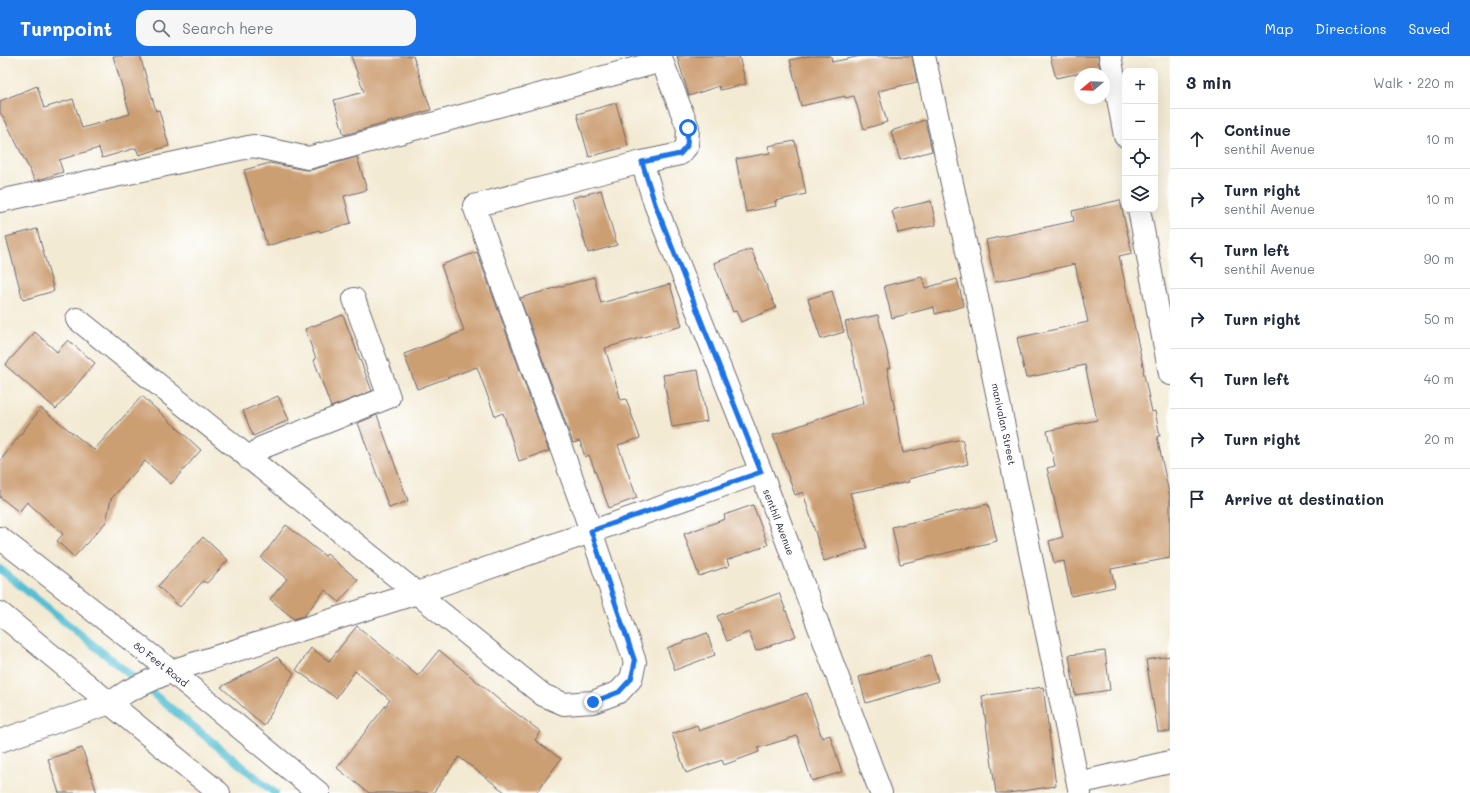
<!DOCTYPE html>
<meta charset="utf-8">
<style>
:root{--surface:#fff;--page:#f6f6f7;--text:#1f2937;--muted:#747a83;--line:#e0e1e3;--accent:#1a73e8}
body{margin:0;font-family:Mali,sans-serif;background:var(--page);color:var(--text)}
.controls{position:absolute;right:12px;top:12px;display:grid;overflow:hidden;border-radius:8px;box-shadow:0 4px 16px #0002}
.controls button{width:36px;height:36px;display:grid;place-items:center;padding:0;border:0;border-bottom:1px solid var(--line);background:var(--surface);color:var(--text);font:20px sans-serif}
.compass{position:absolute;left:1074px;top:12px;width:36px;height:36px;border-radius:50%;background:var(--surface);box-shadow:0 4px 16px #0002;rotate:251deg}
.stop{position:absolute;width:12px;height:12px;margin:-9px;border:3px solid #1a73e8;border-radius:50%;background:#fff}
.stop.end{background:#1a73e8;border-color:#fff;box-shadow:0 1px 4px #0008}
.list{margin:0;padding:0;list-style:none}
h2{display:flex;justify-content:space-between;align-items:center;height:52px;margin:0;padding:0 16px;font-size:17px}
h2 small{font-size:13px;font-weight:400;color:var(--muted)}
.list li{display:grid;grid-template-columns:26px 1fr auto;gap:12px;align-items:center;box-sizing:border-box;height:60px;padding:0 16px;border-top:1px solid var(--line)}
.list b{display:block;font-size:15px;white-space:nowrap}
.list p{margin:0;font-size:13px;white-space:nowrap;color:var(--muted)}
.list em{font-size:13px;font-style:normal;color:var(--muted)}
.icon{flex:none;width:22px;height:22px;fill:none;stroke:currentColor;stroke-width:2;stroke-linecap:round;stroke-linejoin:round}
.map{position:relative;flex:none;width:1170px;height:737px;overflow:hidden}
header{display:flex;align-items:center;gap:24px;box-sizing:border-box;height:56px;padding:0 20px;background:var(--accent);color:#fff}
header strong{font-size:19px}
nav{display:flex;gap:22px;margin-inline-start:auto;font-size:14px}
.search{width:280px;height:36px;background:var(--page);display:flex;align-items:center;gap:10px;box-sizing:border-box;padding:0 14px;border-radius:12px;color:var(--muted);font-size:15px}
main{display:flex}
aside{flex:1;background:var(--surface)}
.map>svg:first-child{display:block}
</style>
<header>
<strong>Turnpoint</strong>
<div class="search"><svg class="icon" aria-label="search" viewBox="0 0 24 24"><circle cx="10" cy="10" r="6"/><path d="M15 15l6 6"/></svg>Search here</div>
<nav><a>Map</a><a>Directions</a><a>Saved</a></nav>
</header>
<main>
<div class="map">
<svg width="1170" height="737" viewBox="0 0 1170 737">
<rect width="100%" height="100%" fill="#fff"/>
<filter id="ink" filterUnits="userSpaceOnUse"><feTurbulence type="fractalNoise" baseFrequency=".025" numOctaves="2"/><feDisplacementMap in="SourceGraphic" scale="8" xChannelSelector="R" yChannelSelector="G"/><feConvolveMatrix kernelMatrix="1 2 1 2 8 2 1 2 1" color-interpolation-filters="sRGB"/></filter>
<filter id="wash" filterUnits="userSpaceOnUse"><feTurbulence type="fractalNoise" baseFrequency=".012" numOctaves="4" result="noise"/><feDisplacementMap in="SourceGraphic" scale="16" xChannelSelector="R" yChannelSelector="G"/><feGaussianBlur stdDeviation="0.9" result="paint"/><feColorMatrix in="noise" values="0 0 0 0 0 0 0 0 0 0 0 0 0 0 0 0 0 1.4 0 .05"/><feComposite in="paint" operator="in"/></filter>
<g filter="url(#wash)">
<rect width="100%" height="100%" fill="#f3ead3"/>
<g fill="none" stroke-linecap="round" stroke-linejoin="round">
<polyline stroke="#56bfd3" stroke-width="8" points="0,513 275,737"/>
</g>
<g id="blocks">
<g fill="#cc9f73">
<polygon points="113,0 140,0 156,55 159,54 169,90 139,99 136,92 102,102 99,92 59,104 63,116 35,125 4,62 0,57 0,45 37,30 44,52 73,43 82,72 130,58"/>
<polygon points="351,0 413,0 431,54 344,79 334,44 364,36"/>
<polygon points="677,0 739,0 746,28 720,34 719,30 689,40"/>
<polygon points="808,0 831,0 832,6 861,0 912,0 917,26 878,35 887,66 864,73 854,40 845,42 845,40 801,50 790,4"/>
<polygon points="1050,0 1098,0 1100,13 1056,22"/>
<polygon points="616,47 628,90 589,101 577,58"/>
<polygon points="925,64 932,95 900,104 891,75"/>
<polygon points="795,85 806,138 775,145 776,150 746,156 736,103 770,97 768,90"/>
<polygon points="357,101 367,134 344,140 351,167 320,176 319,174 267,190 244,114 270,107 305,114 311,114"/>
<polygon points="601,134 617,189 588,197 572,142"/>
<polygon points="1120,144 1132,197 1119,200 1144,314 1143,314 1152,356 1155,355 1160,380 1157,380 1170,442 1170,502 1111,513 1115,531 1071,540 1064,505 1054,507 1049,485 1063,481 1047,412 1055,410 1047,375 1097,364 1085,309 1026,322 1017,282 1088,266 1075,208 995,226 986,184 1074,165 1072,155"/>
<polygon points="931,145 936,169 898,177 892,154"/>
<polygon points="37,173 54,235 23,244 6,181"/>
<polygon points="751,193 776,252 741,266 736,255 733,256 714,207"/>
<polygon points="477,196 549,395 519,405 503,357 495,360 477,311 417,333 404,298 464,275 441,209"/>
<polygon points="594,221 601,247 670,228 682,270 605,292 621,344 626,343 640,382 618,389 637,442 609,452 589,399 585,401 580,385 573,387 520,242"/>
<polygon points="922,221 925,232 957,223 964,250 935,258 934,251 892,262 884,230"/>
<polygon points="832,235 844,276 821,283 808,243"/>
<polygon points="343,259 372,335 331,351 314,304 316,303 305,273"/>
<polygon points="878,259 891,312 887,312 903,397 962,383 968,408 908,423 909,426 850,437 867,492 824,505 803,436 795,439 773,379 864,347 845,266"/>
<polygon points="35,276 57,296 68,284 95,307 56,353 5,309"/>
<polygon points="698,314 707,365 672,371 663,319"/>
<polygon points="142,340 201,394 171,428 145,405 111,443 106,466 74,501 57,485 63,478 27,446 19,456 0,441 0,405 41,352 94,394"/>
<polygon points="278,340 289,364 253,380 243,355"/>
<polygon points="377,359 408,445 389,452 358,367"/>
<polygon points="988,448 997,485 900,508 892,471"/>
<polygon points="753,449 768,489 727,504 729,510 699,520 684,478 725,463 724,459"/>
<polygon points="286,469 325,500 327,498 358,524 339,546 325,534 304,560 294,563 270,543 287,523 261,502"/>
<polygon points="203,481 228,504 207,527 203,525 180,551 158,530"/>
<polygon points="779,537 796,580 756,595 749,576 727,585 717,560"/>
<polygon points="357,570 418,620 439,594 504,648 541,676 535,684 561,703 536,737 506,737 459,701 433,737 369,737 337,712 390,644 355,615 336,642 296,614 311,592 329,605"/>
<polygon points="707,577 715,599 675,614 667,592"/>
<polygon points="1105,595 1110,634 1075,639 1069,599"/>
<polygon points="930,599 938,625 866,647 859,621"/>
<polygon points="1170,600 1170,676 1158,676 1146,604"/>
<polygon points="277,601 294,617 264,670 221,631"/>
<polygon points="1043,631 1056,730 1009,737 996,737 982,640"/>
<polygon points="807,637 822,682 830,679 842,716 812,725 797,680 758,692 759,696 724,709 722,704 686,717 672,678 697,669 699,675 745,658"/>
<polygon points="82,692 97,737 59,737 48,703"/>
</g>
</g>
</g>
<g filter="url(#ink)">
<use href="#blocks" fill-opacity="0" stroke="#6b6870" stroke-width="1"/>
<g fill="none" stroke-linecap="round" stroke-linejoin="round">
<g stroke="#6b6870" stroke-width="24">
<g id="minor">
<polyline points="660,0 688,72 687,90 680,98 642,106 655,148 761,416 881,737"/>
<polyline points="924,0 976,236 1080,737"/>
<polyline points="1110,0 1125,80"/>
<polyline points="0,145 253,90 308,102 662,5"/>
<polyline points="1139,153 1170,318"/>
<polyline points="77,263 543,639 564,648 593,646 619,636 631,623 635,606 591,475 474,150 642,106"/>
<polyline points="249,403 261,392 389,341 354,243"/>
<polyline points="0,482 171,615 319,737"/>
<polyline points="0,557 219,737"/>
<polyline points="0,685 110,647 128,635 171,615 417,537 761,416"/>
<polyline points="1078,727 1170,706"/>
</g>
</g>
<use href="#minor" stroke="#fff" stroke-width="22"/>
</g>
</g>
<g fill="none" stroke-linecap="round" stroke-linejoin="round" filter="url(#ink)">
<polyline stroke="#1a73e8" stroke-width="5" points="593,646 619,636 631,623 635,606 591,475 761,416 655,148 642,106 680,98 687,90 688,72"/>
</g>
<g text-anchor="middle" stroke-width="3.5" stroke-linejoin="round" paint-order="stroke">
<g font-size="10" fill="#22223b" stroke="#fff">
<text transform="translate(1004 368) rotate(78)" y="4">manivalan Street</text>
<text transform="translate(779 466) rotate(69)" y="4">senthil Avenue</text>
<text transform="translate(161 608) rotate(38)" y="4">80 Feet Road</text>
</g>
</g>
</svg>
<div class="controls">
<button>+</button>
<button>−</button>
<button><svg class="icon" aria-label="locate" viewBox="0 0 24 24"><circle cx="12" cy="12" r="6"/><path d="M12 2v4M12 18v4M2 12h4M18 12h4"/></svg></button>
<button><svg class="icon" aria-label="layers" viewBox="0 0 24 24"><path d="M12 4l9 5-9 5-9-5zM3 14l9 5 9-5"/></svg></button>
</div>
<svg class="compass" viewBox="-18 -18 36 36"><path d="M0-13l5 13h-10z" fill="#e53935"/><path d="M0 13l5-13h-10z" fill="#747a83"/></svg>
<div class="stop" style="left:688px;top:72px"></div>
<div class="stop end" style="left:593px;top:646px"></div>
</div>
<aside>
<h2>3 min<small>Walk · 220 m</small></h2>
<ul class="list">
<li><svg class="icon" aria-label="ahead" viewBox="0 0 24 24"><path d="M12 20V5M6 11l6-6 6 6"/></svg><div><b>Continue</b><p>senthil Avenue</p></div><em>10 m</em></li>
<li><svg class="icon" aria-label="right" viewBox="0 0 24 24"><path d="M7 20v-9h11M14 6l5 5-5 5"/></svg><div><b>Turn right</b><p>senthil Avenue</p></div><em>10 m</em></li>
<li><svg class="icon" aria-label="left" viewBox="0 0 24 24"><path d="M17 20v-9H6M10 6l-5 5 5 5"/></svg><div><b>Turn left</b><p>senthil Avenue</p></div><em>90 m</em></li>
<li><svg class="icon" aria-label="right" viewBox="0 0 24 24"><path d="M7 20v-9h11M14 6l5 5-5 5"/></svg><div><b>Turn right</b></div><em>50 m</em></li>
<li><svg class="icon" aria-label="left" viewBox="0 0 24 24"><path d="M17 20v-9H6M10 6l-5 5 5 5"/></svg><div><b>Turn left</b></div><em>40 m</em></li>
<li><svg class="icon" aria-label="right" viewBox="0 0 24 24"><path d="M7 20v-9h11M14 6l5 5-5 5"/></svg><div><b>Turn right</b></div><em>20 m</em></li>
<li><svg class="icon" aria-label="arrive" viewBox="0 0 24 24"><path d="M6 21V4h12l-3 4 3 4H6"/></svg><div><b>Arrive at destination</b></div></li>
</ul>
</aside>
</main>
